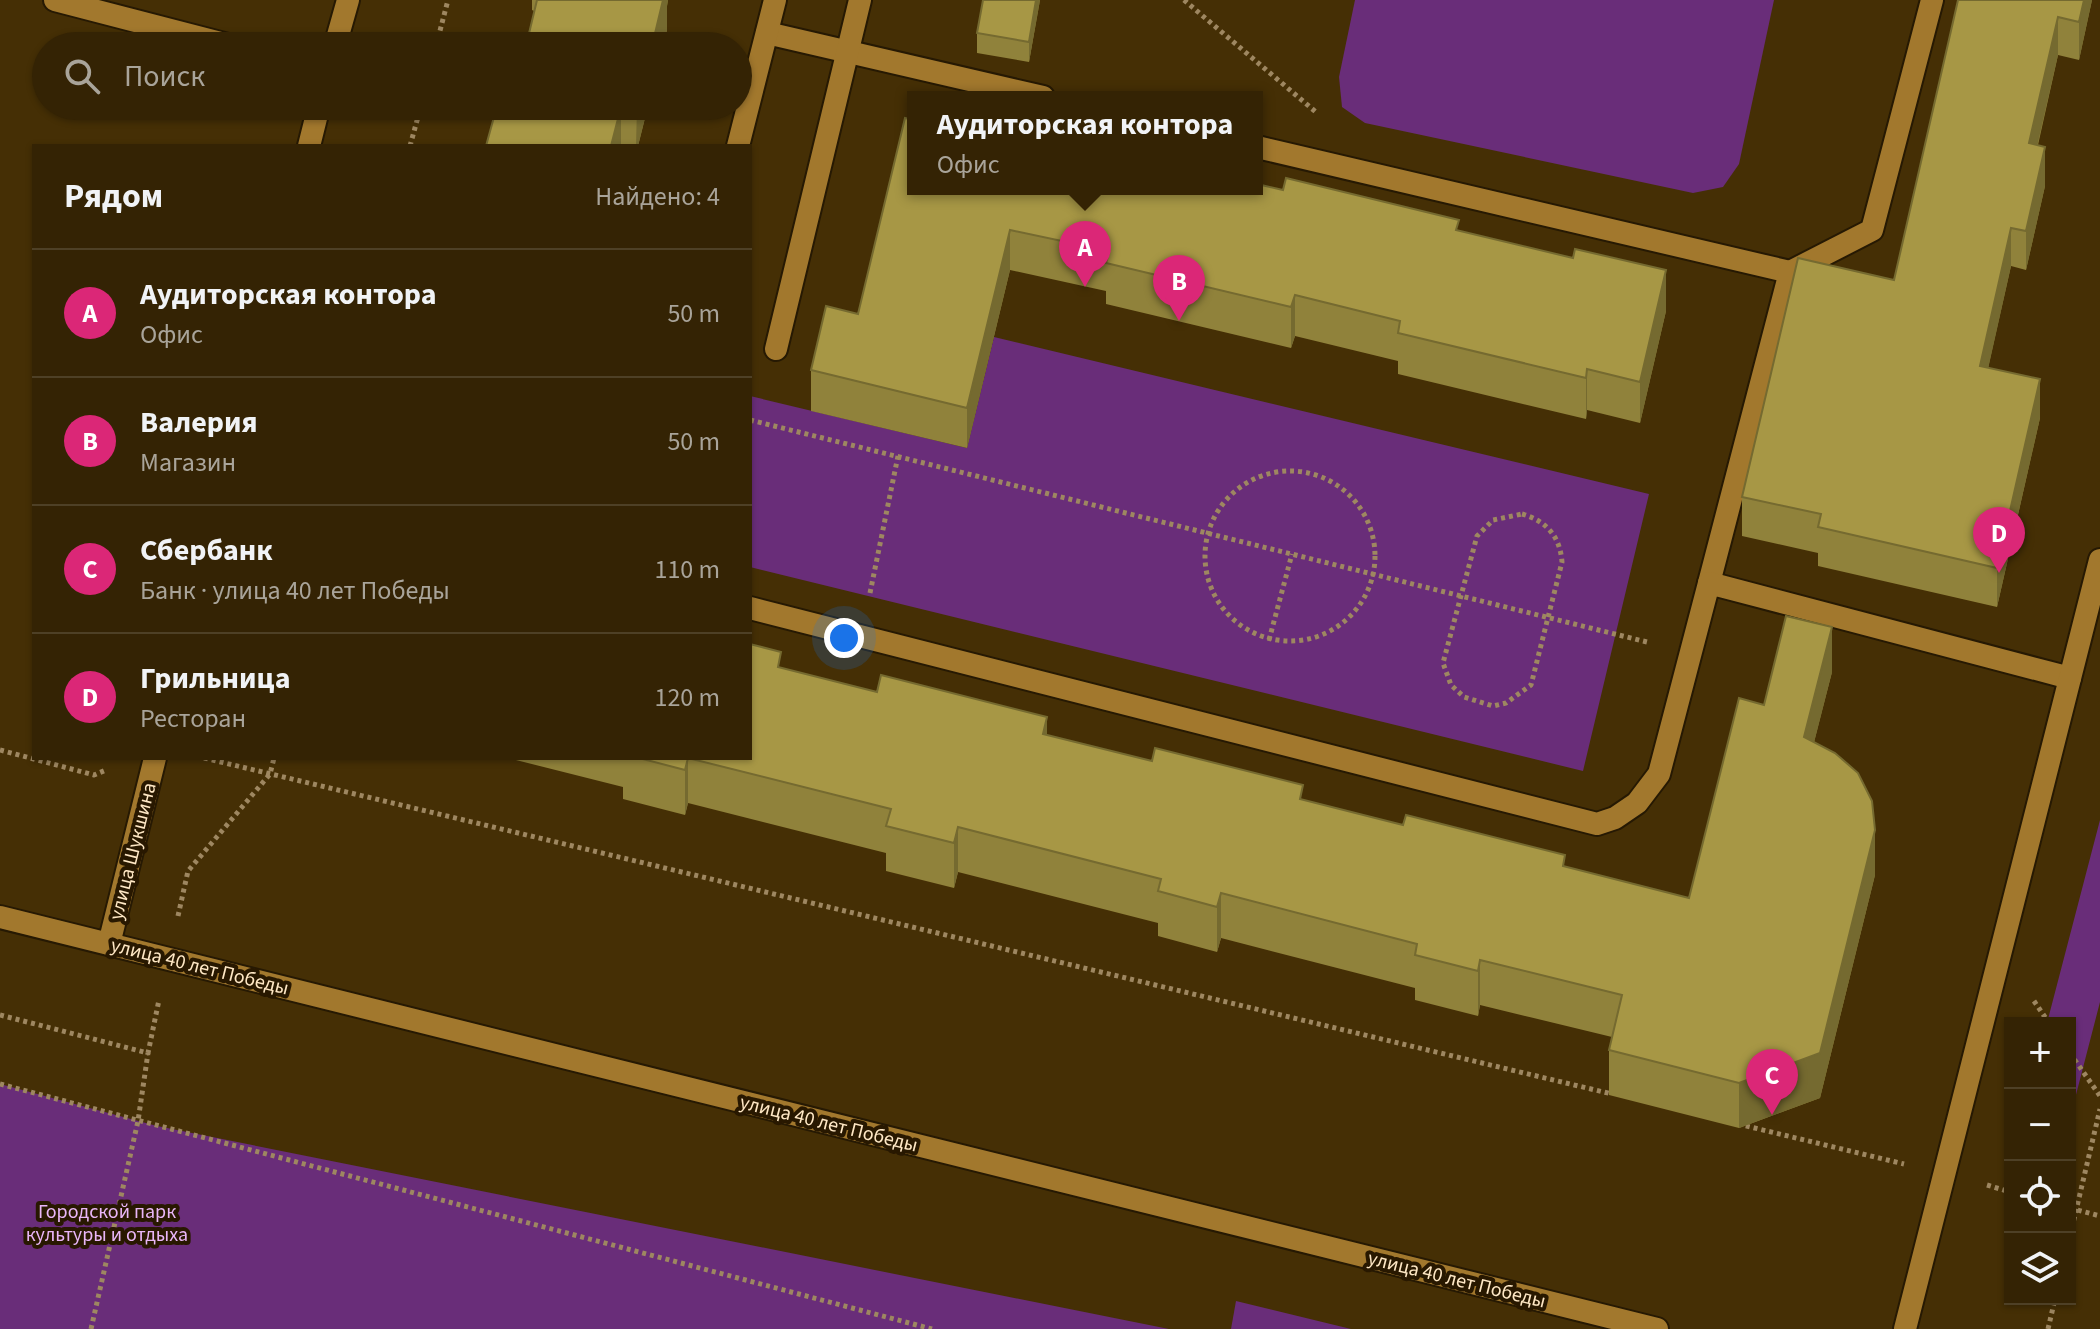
<!DOCTYPE html>
<html lang="ru">
<meta charset="utf-8">
<style>
:root{--surface:#342304;--page:#3c2b0e;--text:#f1f3f6;--muted:#a9a49a;--line:#4e4026;--accent:#db2777}
body{margin:0;font-family:"Source Sans 3",sans-serif;background:var(--page);color:var(--text)}
.controls{position:absolute;right:24px;bottom:24px;display:grid;overflow:hidden;border-radius:0px;box-shadow:0 2px 6px #0004}
.controls button{width:72px;height:72px;display:grid;place-items:center;padding:0;border:0;border-bottom:2px solid var(--line);background:var(--surface);color:var(--text);font:40px sans-serif}
.you{position:absolute;left:844px;top:638px;width:28px;height:28px;margin:-20px;border:6px solid #fff;border-radius:50%;background:#1a73e8;box-shadow:0 0 0 12px #1a73e833}
.badge{display:grid;place-items:center;width:52px;height:52px;border-radius:50%;background:var(--accent);color:#fff;font-size:26px;font-weight:700}
.pin{position:absolute;translate:-50% -66px;filter:drop-shadow(0 2px 4px #0008)}
.pin::after{content:'';position:absolute;top:42px;width:28px;height:24px;background:inherit;clip-path:polygon(0 0,100% 0,50% 100%)}
.popup{position:absolute;left:907px;top:91px;width:356px;height:104px;box-sizing:border-box;display:grid;place-content:center;border-radius:0px;background:var(--surface);filter:drop-shadow(0 2px 6px #0005);font-size:26px;white-space:nowrap;color:var(--muted)}
.popup b{font-size:30px;color:var(--text)}
.popup::after{content:'';position:absolute;left:50%;top:100%;margin-left:-16px;border:16px solid transparent;border-top-color:var(--surface)}
.list{margin:0;padding:0;list-style:none}
h2{display:flex;justify-content:space-between;align-items:center;height:104px;margin:0;padding:0 32px;font-size:34px}
h2 small{font-size:26px;font-weight:400;color:var(--muted)}
.list li{display:grid;grid-template-columns:52px 1fr auto;gap:24px;align-items:center;box-sizing:border-box;height:128px;padding:0 32px;border-top:2px solid var(--line)}
.list b{display:block;font-size:30px;white-space:nowrap}
.list p{margin:0;font-size:26px;white-space:nowrap;color:var(--muted)}
.list em{font-size:26px;font-style:normal;color:var(--muted)}
.icon{flex:none;width:44px;height:44px;fill:none;stroke:currentColor;stroke-width:2;stroke-linecap:round;stroke-linejoin:round}
.map{position:relative;flex:none;width:2100px;height:1329px;overflow:hidden}
.search{position:absolute;background:var(--surface);box-shadow:0 2px 6px #0004;left:32px;top:32px;width:720px;height:88px;display:flex;align-items:center;gap:20px;box-sizing:border-box;padding:0 28px;border-radius:44px;color:var(--muted);font-size:30px}
.panel{position:absolute;background:var(--surface);box-shadow:0 2px 6px #0004;left:32px;top:144px;width:720px;height:616px;border-radius:0px}
.map>svg:first-child{display:block}
</style>
<div class="map">
<svg width="2100" height="1329" viewBox="0 0 2100 1329">
<rect width="100%" height="100%" fill="#452f05"/>
<g fill="#692d79">
<polygon points="1355,0 1774,0 1739,164 1723,187 1693,193 1365,123 1342,107 1339,77"/>
<polygon points="994,337 1649,494 1583,771 750,567 750,396 967,448"/>
<polygon points="2100,820 2100,1002 2070,1118 2070,1023 2047,1023"/>
<polygon points="0,1084 157,1126 1169,1329 0,1329"/>
<polygon points="1236,1301 1351,1329 1231,1329"/>
</g>
<g fill="none" stroke-linecap="round" stroke-linejoin="round">
<g stroke="#261903" stroke-width="26">
<g id="service">
<polyline points="55,0 232,46"/>
<polyline points="767,33 1043,97"/>
<polyline points="738,146 775,0"/>
<polyline points="1257,147 1790,272"/>
<polyline points="776,349 860,0"/>
<polyline points="1709,583 1790,272 1872,230 1932,0"/>
<polyline points="750,608 1597,824 1615,818 1637,803 1659,774 1709,583 2070,678"/>
<polyline points="1905,1329 2100,560"/>
</g>
</g>
<g stroke="#261903" stroke-width="26">
<g id="minor">
<polyline points="335,46 348,0"/>
<polyline points="309,146 319,106"/>
<polyline points="109,944 155,758"/>
</g>
</g>
<g stroke="#261903" stroke-width="26">
<polyline id="tertiary" points="0,917 1657,1329"/>
</g>
<g stroke="#9e8761" stroke-width="5" stroke-dasharray="4 4" stroke-linecap="butt">
<polyline points="1184,0 1317,113"/>
<polyline points="436,46 448,0"/>
<polyline points="410,146 421,106"/>
<polyline points="750,420 1647,642"/>
<circle cx="1290" cy="556" r="85"/>
<path d="M1522,514C1547,521 1560,537 1562,562L1531,685L1506,703L1493,706L1464,697L1451,685L1443,663L1477,536L1493,520Z"/>
<polyline points="870,593 898,456"/>
<polyline points="1269,640 1292,554"/>
<polyline points="0,750 94,775 106,770"/>
<polyline points="204,758 1612,1094"/>
<polyline points="178,916 188,871 270,774 274,758"/>
<polyline points="2034,1001 2049,1023"/>
<polyline points="0,1015 148,1053 159,1000"/>
<polyline points="2070,1053 2100,1096"/>
<polyline points="0,1084 932,1329"/>
<polyline points="1738,1124 1904,1164"/>
<polyline points="1987,1185 2010,1192"/>
<polyline points="2070,1208 2100,1216"/>
<polyline points="2070,1236 2100,1109"/>
<polyline points="91,1329 138,1121 148,1053"/>
<polyline points="2048,1329 2055,1299"/>
</g>
<use href="#service" stroke="#a2782d" stroke-width="22"/>
<use href="#minor" stroke="#a2782d" stroke-width="22"/>
<use href="#tertiary" stroke="#a2782d" stroke-width="22"/>
</g>
<g fill="#90823b">
<polygon points="532,0 668,0 667,6 667,30 663,46 526,46 534,11 532,10"/>
<polygon points="983,0 1040,0 1029,62 977,53 977,33"/>
<polygon points="1958,0 2092,0 2079,60 2058,55 2038,145 2045,186 2026,270 2011,266 1988,368 2040,418 1997,607 1818,566 1818,553 1742,536 1742,497 1894,280"/>
<polygon points="497,106 648,106 638,146 486,146"/>
<polygon points="913,189 1459,231 1666,311 1640,423 1587,410 1586,419 1398,374 1398,361 1295,336 1291,348 1106,304 1106,291 1010,270 967,448 811,411 811,370 858,314"/>
<polygon points="781,668 1689,898 1764,705 1832,672 1814,742 1875,875 1820,1098 1739,1128 1609,1095 1609,1050 1612,1037 1480,1005 1478,1016 1415,1000 1415,988 1221,938 1217,952 1158,936 1158,923 958,872 954,888 886,871 886,853 688,803 685,815 623,799 623,787 508,758 750,758"/>
</g>
<g fill="#756a30">
<polygon points="661,0 668,0 667,6 667,30 663,46 652,46"/>
<polygon points="1036,0 1040,0 1029,62 1029,42"/>
<polygon points="2084,0 2092,0 2079,60 2079,22"/>
<polygon points="2058,17 2058,55 2029,182 2029,143"/>
<polygon points="637,106 648,106 638,146 636,146"/>
<polygon points="621,107 621,146 611,146"/>
<polygon points="2045,147 2045,186 2026,270 2026,231"/>
<polygon points="2011,228 2011,266 1980,405 1980,366"/>
<polygon points="1010,230 1010,270 967,448 967,408"/>
<polygon points="1666,270 1666,311 1640,423 1640,382"/>
<polygon points="1295,295 1295,336 1291,348 1291,307"/>
<polygon points="1587,369 1587,410 1586,419 1586,378"/>
<polygon points="2040,379 2040,418 1997,607 1997,568"/>
<polygon points="1832,627 1832,672 1804,782 1804,737"/>
<polygon points="1047,717 1047,762 1043,734"/>
<polygon points="688,758 688,803 685,815 685,770"/>
<polygon points="958,827 958,872 954,888 954,843"/>
<polygon points="1875,830 1875,875 1820,1098 1739,1128 1739,1083"/>
<polygon points="1221,893 1221,938 1217,952 1217,907"/>
<polygon points="1480,960 1480,1005 1478,1016 1478,971"/>
</g>
<g fill="#a79745" stroke="#756a30" stroke-width="2">
<polygon points="537,0 663,0 652,46 526,46"/>
<polygon points="983,0 1036,0 1029,42 977,33"/>
<polygon points="1958,0 2084,0 2079,22 2058,17 2029,143 2045,147 2026,231 2011,228 1980,366 2040,379 1997,568 1818,527 1821,514 1742,497 1798,258 1894,280"/>
<polygon points="497,106 637,106 636,110 621,107 611,146 486,146"/>
<polygon points="905,118 913,120 913,189 1257,189 1257,184 1283,190 1286,178 1459,220 1456,230 1573,258 1575,249 1666,270 1640,382 1587,369 1586,378 1398,333 1400,321 1295,295 1291,307 1106,263 1109,251 1010,230 967,408 811,370 826,306 858,314"/>
<polygon points="1786,616 1832,627 1804,737 1835,753 1858,773 1872,801 1875,830 1820,1053 1739,1083 1609,1050 1622,995 1480,960 1478,971 1415,955 1417,944 1221,893 1217,907 1158,891 1161,879 958,827 954,843 886,826 891,809 688,758 685,770 639,758 750,758 750,644 781,652 778,667 877,692 881,675 1047,717 1043,734 1152,761 1155,748 1303,785 1300,799 1403,825 1406,815 1565,855 1563,866 1689,898 1739,698 1764,705"/>
</g>
<g text-anchor="middle" stroke-width="8" stroke-linejoin="round" paint-order="stroke">
<g font-size="20" fill="#ffe8c5" stroke="#281800">
<text transform="translate(132 851) rotate(-76)" y="7">улица Шукшина</text>
<text transform="translate(200 966) rotate(14)" y="7">улица 40 лет Победы</text>
<text transform="translate(829 1123) rotate(14)" y="7">улица 40 лет Победы</text>
<text transform="translate(1457 1279) rotate(14)" y="7">улица 40 лет Победы</text>
</g>
<g font-size="20" fill="#e9b6f7" stroke="#281800">
<text x="107" y="1218">Городской парк<tspan x="107" dy="23">культуры и отдыха</tspan></text>
</g>
</g>
</svg>
<div class="controls">
<button>+</button>
<button>−</button>
<button><svg class="icon" aria-label="locate" viewBox="0 0 24 24"><circle cx="12" cy="12" r="6"/><path d="M12 2v4M12 18v4M2 12h4M18 12h4"/></svg></button>
<button><svg class="icon" aria-label="layers" viewBox="0 0 24 24"><path d="M12 4l9 5-9 5-9-5zM3 14l9 5 9-5"/></svg></button>
</div>
<div class="you"></div>
<div class="pin badge" style="left:1085px;top:287px">A</div>
<div class="popup"><b>Аудиторская контора</b>Офис</div>
<div class="pin badge" style="left:1179px;top:321px">B</div>
<div class="pin badge" style="left:1772px;top:1115px">C</div>
<div class="pin badge" style="left:1999px;top:573px">D</div>
<div class="search"><svg class="icon" aria-label="search" viewBox="0 0 24 24"><circle cx="10" cy="10" r="6"/><path d="M15 15l6 6"/></svg>Поиск</div>
<section class="panel">
<h2>Рядом<small>Найдено: 4</small></h2>
<ul class="list">
<li><span class="badge">A</span><div><b>Аудиторская контора</b><p>Офис</p></div><em>50 m</em></li>
<li><span class="badge">B</span><div><b>Валерия</b><p>Магазин</p></div><em>50 m</em></li>
<li><span class="badge">C</span><div><b>Сбербанк</b><p>Банк · улица 40 лет Победы</p></div><em>110 m</em></li>
<li><span class="badge">D</span><div><b>Грильница</b><p>Ресторан</p></div><em>120 m</em></li>
</ul>
</section>
</div>
